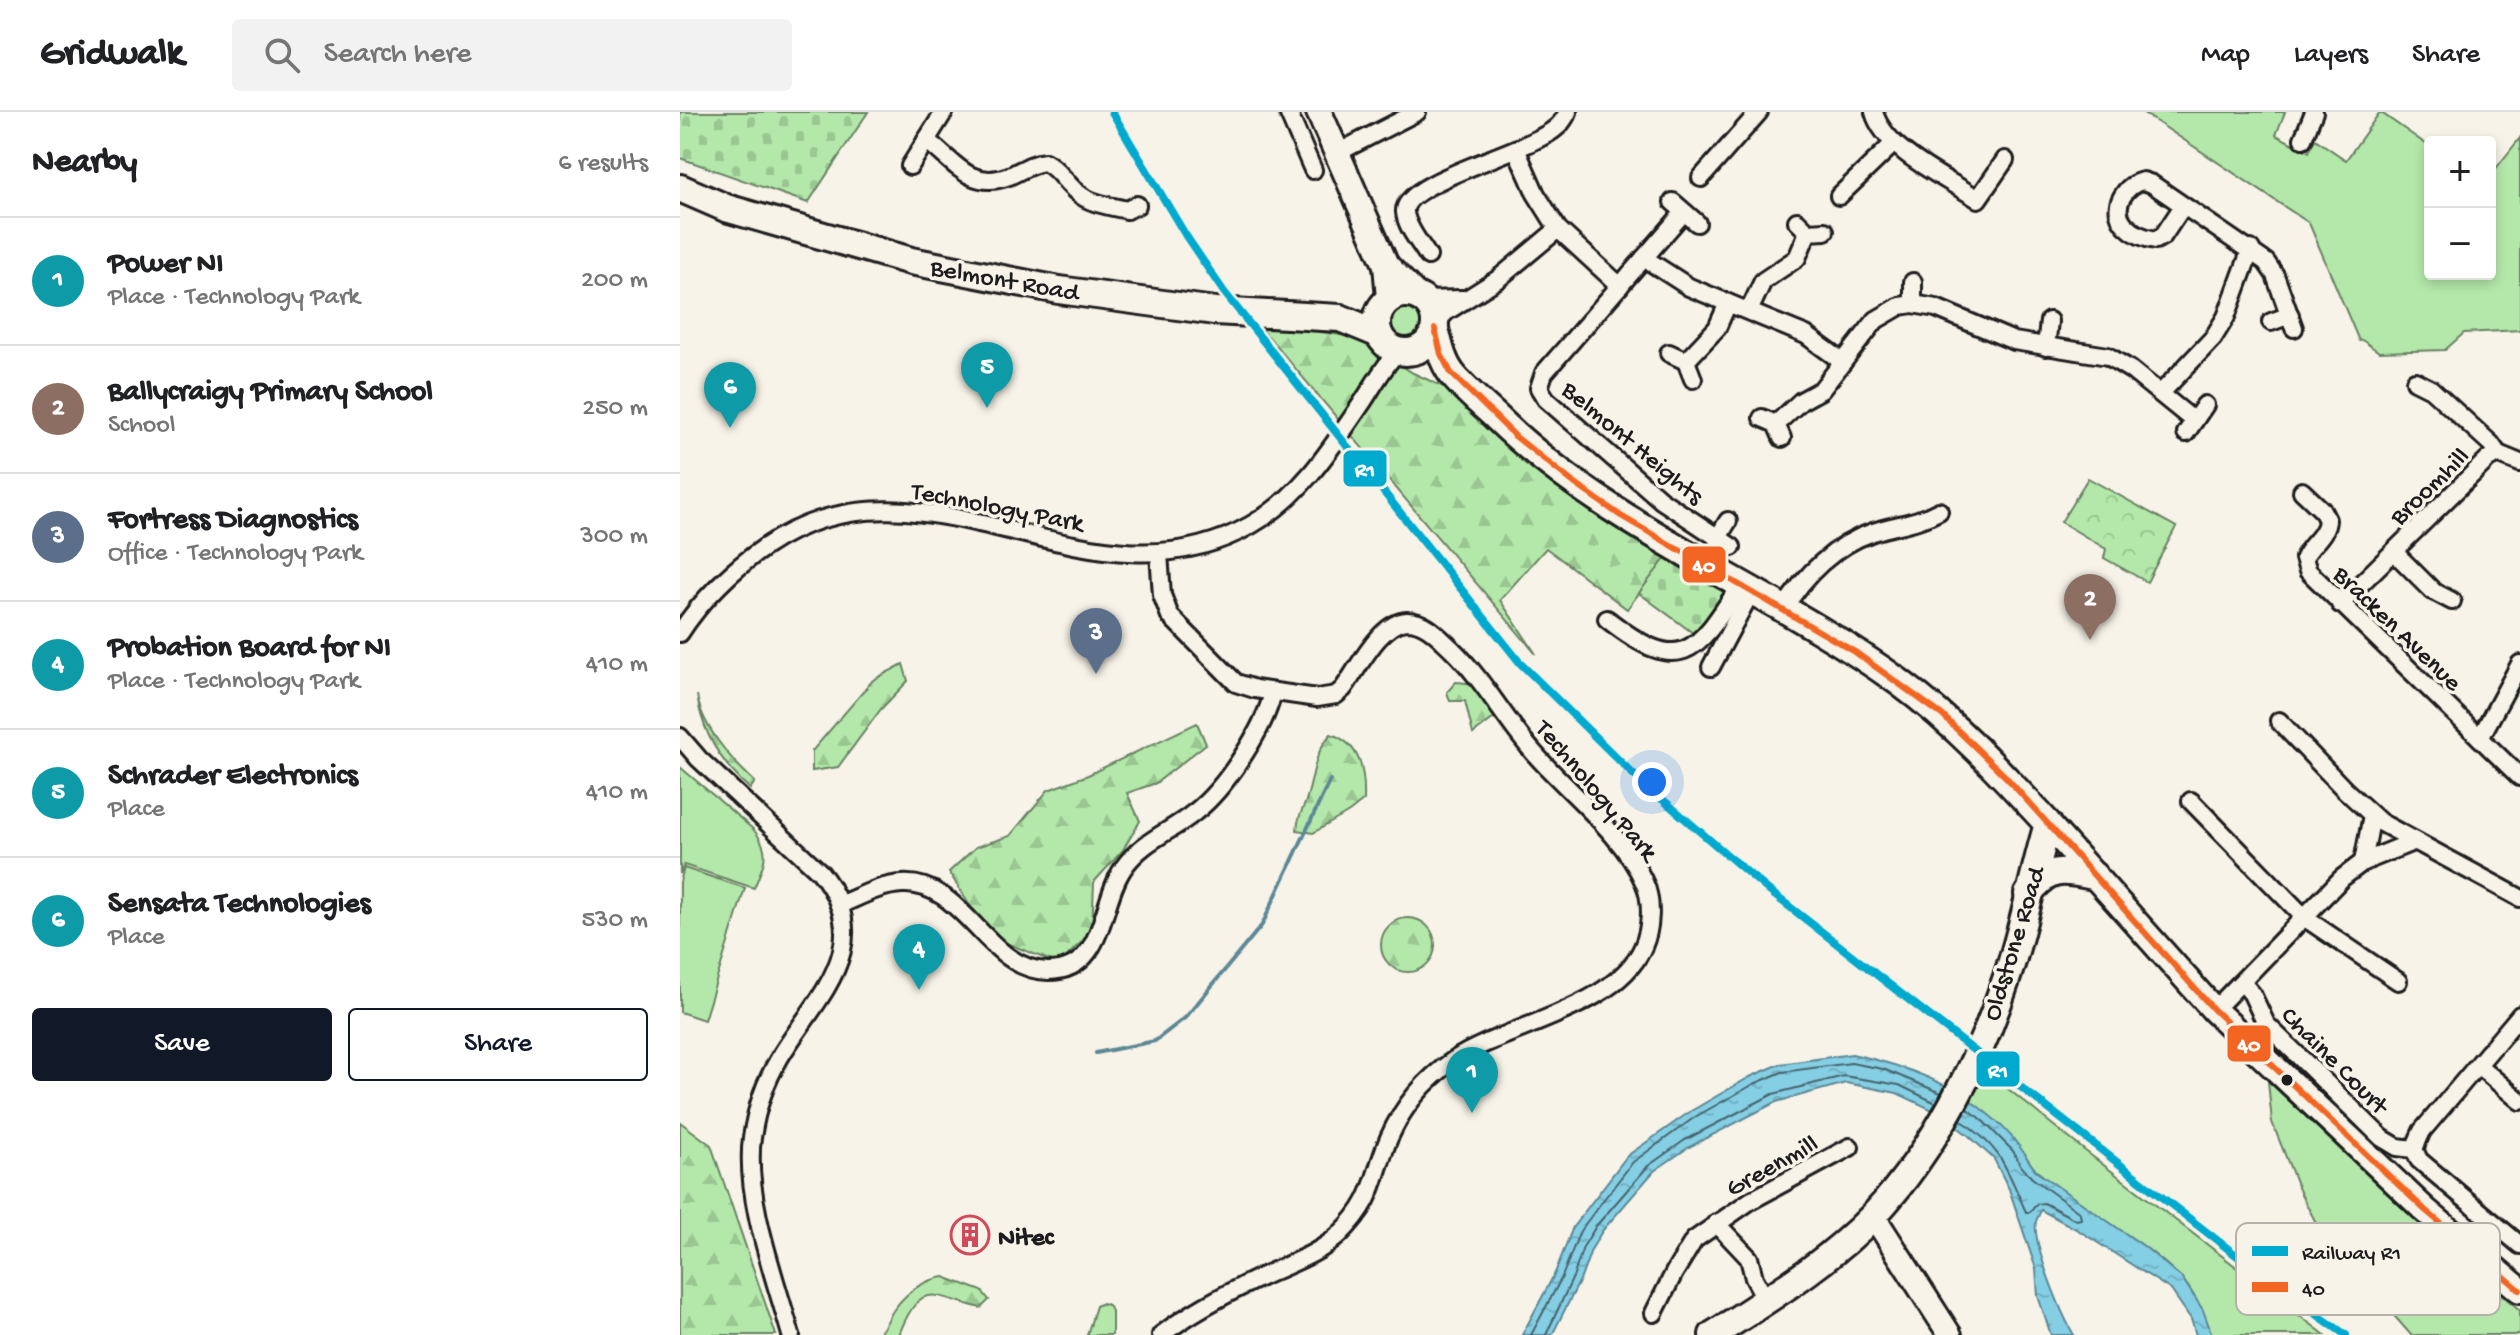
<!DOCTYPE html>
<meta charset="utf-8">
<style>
:root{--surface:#fff;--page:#f2f2f2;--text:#202124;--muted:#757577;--line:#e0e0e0;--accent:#111827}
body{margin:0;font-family:"Gochi Hand",sans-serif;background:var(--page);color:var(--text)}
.controls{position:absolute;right:24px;top:24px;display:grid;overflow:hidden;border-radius:8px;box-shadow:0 4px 12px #0003}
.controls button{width:72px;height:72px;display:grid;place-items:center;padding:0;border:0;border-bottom:2px solid var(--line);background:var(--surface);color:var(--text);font:40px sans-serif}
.you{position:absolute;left:972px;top:670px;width:28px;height:28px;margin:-20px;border:6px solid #fff;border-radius:50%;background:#1a73e8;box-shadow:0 0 0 12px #1a73e833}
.badge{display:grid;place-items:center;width:52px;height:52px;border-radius:50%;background:var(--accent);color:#fff;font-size:26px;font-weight:700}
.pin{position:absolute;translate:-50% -66px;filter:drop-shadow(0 2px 4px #0008)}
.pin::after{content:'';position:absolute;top:42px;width:28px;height:24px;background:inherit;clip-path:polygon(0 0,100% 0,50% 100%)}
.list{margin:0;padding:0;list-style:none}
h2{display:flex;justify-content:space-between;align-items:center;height:104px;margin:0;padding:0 32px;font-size:34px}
h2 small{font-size:26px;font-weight:400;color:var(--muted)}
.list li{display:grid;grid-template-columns:52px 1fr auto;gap:24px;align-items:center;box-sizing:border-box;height:128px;padding:0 32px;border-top:2px solid var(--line)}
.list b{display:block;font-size:30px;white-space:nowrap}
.list p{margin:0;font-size:26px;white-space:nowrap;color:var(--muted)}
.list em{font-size:26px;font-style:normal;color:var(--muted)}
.actions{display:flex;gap:16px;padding:24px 32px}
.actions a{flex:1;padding:18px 0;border:2px solid var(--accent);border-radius:8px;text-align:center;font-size:28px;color:var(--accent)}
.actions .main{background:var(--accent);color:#fff}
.icon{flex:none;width:44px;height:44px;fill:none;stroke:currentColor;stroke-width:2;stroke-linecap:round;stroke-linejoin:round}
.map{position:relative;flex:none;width:1840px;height:1223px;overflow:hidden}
header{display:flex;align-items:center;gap:48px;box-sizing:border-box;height:112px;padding:0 40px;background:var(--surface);border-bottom:2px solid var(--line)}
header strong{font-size:38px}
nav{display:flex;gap:44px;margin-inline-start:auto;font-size:28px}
.search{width:560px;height:72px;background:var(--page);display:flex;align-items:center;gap:20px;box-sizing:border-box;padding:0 28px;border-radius:8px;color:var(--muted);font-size:30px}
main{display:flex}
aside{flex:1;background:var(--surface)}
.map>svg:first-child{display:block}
</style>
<header>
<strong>Gridwalk</strong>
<div class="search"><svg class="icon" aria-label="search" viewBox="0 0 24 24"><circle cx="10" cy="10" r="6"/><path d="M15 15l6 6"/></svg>Search here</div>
<nav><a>Map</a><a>Layers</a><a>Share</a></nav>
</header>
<main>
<aside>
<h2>Nearby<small>6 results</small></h2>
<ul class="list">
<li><span class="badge" style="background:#0f9aa8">1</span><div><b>Power NI</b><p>Place · Technology Park</p></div><em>200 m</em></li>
<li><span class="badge" style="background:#8d6e63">2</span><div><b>Ballycraigy Primary School</b><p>School</p></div><em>250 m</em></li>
<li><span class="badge" style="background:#5c6f8a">3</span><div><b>Fortress Diagnostics</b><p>Office · Technology Park</p></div><em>300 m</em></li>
<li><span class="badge" style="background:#0f9aa8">4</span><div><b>Probation Board for NI</b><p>Place · Technology Park</p></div><em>410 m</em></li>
<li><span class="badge" style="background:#0f9aa8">5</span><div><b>Schrader Electronics</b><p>Place</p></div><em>410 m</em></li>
<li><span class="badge" style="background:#0f9aa8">6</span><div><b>Sensata Technologies</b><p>Place</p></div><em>530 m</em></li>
</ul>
<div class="actions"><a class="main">Save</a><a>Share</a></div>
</aside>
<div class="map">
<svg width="1840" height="1223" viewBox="0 0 1840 1223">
<defs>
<pattern id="forest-firs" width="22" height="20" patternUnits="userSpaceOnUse" patternTransform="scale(2)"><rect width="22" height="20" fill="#b4e8aa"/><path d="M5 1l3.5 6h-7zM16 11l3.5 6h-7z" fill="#9ac692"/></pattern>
<pattern id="cemetery-stones" width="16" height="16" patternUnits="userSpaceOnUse" patternTransform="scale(2)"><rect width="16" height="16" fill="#b4e8aa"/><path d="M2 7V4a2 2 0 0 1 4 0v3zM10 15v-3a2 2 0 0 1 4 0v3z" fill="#9ac692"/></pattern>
<pattern id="park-crowns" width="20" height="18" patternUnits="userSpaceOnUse" patternTransform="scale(2)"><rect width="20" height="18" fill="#b4e8aa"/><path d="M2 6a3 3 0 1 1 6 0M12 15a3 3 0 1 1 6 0" fill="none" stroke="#9ac692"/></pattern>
<pattern id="water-ripples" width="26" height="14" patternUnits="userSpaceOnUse" patternTransform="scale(2)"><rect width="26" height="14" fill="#85cfe5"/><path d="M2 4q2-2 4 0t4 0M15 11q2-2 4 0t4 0" fill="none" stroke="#72b1c4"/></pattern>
</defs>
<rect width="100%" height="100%" fill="#f7f3e8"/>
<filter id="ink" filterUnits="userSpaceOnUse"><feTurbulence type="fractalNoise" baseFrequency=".0125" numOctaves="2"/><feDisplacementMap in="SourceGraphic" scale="16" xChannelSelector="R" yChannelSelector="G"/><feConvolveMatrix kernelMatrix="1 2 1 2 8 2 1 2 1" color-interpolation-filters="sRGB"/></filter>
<g filter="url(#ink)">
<g fill="#b4e8aa" stroke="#688263" stroke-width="2">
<polygon points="1462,0 1605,0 1596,23 1629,40 1635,27 1666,48 1700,0 1750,35 1750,162 1810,162 1810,64 1840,26 1840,218 1784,221 1765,238 1699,240 1682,228 1679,229 1629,111"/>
<circle cx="727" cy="210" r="20"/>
<path d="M0,655L74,718C92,741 84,751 74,776L4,753L0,762Z"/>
<polygon points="4,756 65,776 24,908 0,900 0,770"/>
<path d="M1302,956L1404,1038L1645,1223H1532C1525,1205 1514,1178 1499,1164C1457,1122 1400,1098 1356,1058C1331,1035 1319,1008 1288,988Z"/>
<polygon points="1588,969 1767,1138 1840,1198 1840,1223 1731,1223 1710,1199 1657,1151 1620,1080 1592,1010"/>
</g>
<g fill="url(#forest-firs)" stroke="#688263" stroke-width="2">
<polygon points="582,217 629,218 679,226 733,261 775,280 861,364 930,412 988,443 947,497 866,436 820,488 856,542"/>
<polygon points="223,552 228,569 201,597 158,655 132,659 132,639 193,568"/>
<polygon points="776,570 798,572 810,587 815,605 793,622 785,589 770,589 767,580"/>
<path d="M17,583C21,614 53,650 75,670L70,677C42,652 22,621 17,583Z"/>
<polygon points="517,611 526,632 476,671 447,681 460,709 443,738 414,770 412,820 379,852 321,829 290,794 269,760 296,735 330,724 368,678 408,663"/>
<path d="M651,622C681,632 685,660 684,688L669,700L633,721L617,718C618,707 620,703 624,694C634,670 632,642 651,622Z"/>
<circle cx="728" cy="833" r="27"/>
<polygon points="0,1010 31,1033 96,1223 0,1223"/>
<path d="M264,1165L302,1179L309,1188L301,1196C255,1185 241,1165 219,1223H197C206,1216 208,1205 215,1196C228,1179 243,1168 264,1165Z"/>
<polygon points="422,1191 428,1193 432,1199 432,1223 407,1223 416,1194"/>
</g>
<g fill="url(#cemetery-stones)" stroke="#688263" stroke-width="2">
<polygon points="0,0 188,0 128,91 0,46"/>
<polygon points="988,443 1048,476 1017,524 959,481"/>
</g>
<polygon fill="url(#park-crowns)" stroke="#688263" stroke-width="2" points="1408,366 1496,415 1467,470 1424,446 1426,437 1381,410"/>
<path fill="url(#water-ripples)" stroke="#5b8795" stroke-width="2" d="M1172,942C1218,952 1267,968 1304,999C1316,1008 1330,1022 1339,1034C1346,1043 1350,1052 1357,1060L1465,1135L1502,1166L1523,1198L1532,1223H1516L1511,1207L1491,1178L1398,1118L1361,1098C1360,1101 1357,1107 1356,1109C1352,1132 1382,1203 1394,1223H1371L1358,1184L1356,1157L1329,1077L1314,1047L1288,1023L1257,1000L1217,981L1166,971L1096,990L1009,1035L974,1059L922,1119L911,1138L901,1166L872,1223H842L875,1161L893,1115L947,1044L1011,999L1070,965L1100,952Z"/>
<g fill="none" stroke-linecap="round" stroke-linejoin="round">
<g stroke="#46646c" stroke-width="2">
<path d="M1281,1008C1324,1039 1325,1054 1346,1100H1350L1357,1092L1364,1091L1396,1108L1401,1107L1400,1101L1352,1066L1341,1054L1333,1039L1299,1005L1287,997"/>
<polyline points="851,1223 882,1165 900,1119 921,1091 953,1050 1015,1005 1074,972 1102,960 1171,951 1203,957 1261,981"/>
<polyline points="866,1223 894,1163 903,1135 916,1114 968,1054 1005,1028 1093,982 1164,964 1219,973 1256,991"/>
</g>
<polyline stroke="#5b8795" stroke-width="4" points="416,941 475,929 506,905 582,813 650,668"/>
<g stroke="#1c1c1c" stroke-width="22">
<g id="minor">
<polyline points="608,0 633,58"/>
<path d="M1194,0C1204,38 1266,66 1298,87L1325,48"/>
<polyline points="1623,27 1634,0"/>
<path d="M246,28C274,49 290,79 329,64C341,59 351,51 365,50C379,57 385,71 398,81C410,92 431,94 447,98L457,93"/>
<polyline points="836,37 856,82 878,117 940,174"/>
<polyline points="657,41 737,0"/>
<polyline points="230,54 264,0"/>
<polyline points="1021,66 1079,0"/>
<polyline points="1159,84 1213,32"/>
<polyline points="993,90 1017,111"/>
<path d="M1503,94L1483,124L1476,128C1455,125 1429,108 1442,85C1447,76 1453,71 1463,69L1472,72L1586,150L1595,163L1614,216"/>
<polyline points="1004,100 864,261 859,276 866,287 981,388 1052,435"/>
<polyline points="1117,109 1128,120 1145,119"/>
<path d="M748,144C741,132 726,115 725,100C722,69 852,39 877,15C882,11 885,5 888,0"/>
<polyline points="964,146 1009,175 1126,223 1163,250"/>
<polyline points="745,188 782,187"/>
<polyline points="1233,192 1233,170"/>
<polyline points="1069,199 1083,169 1117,146 1128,120"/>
<polyline points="1591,210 1610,203"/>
<polyline points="755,212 766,200 818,167 878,117"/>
<polyline points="1366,235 1369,209"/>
<polyline points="989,241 1006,249 1013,267"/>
<polyline points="1006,249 1037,216 1048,191"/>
<polyline points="1735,269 1751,277 1811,332 1818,342"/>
<polyline points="1481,281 1533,226 1546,205 1571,137"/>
<polyline points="1082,306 1096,312 1102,326"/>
<polyline points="1096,312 1121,289 1141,278 1196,208 1220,194 1233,192 1256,196 1334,229 1428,244 1451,258 1514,309"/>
<polyline points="1506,321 1525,293"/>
<polyline points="1818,342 1840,351"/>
<path d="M1622,379L1642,398L1647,408C1646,424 1630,432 1624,446L1628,459L1800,626"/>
<polyline points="1037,427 1048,409"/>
<polyline points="1714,440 1753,479 1772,489"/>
<path d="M479,442L482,483L490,504L556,571L575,577L637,586L656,583L663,577C678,557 700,510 727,509C746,509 759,525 772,537C804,568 825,608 854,641C889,681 943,722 964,770C973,789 971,817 963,835C936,897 827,913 774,948C746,967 723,994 709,1026C692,1066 696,1087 660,1122C638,1143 608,1152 581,1165C547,1181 511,1200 481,1223"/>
<polyline points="1660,492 1808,347 1818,342"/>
<path d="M1104,497C1124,463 1155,433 1193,420C1217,412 1235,412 1259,399"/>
<path d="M927,507C1002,566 1016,541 1061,472"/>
<path d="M0,521C21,488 53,457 85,435C244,325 409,506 571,413C621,385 652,335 684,288C695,271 704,254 718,239"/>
<polyline points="1840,552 1800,626 1840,665"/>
<polyline points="1031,555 1072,478"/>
<polyline points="1599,609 1665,678 1700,710 1840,786"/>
<path d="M0,625L19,647L140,760C199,833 136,885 100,945C85,970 76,997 72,1026C64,1085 95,1165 111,1223"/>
<polyline points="1511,689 1625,806 1718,869"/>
<polyline points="1683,750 1692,703"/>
<path d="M159,793C179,785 200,773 222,772C284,768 307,859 368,859C426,859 419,790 444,755C463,728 491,720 515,700C545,677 585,616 593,580"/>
<polyline points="1562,870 1572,882 1586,912 1702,1026 1717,1035 1734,1037"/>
<polyline points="1534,898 1662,766 1683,750 1735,729"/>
<polyline points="1799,954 1840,989"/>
<polyline points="1734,1037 1742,1019 1840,903"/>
<polyline points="1734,1037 1739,1048 1840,1133"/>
<polyline points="1036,1111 1069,1146 1074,1166 1086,1188"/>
<polyline points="974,1201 994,1161 1014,1128 1070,1089 1170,1035"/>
</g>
</g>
<g stroke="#1c1c1c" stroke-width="28">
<polyline id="secondary" points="1193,1103 1270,1223"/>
</g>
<g stroke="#1c1c1c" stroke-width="30">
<g id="primary">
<polyline points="639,0 706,153 709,186"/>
<polyline points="706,153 735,182"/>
<polyline points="1368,712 1534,898 1745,1098 1840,1178"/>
</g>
</g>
<g stroke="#1c1c1c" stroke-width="32">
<g id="trunk">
<polyline points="0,76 46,96 231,149 379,178 535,199 660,206 699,222"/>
<circle cx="726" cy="211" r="29"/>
<path d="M755,217C759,232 762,249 772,262C784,277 801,291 815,304C932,419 1088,475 1219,570C1275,611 1321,661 1368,712C1353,762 1344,815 1327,865C1299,950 1255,1037 1194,1103C1148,1151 1088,1187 1033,1223"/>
<path d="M1348,782C1370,754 1382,758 1414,764"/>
</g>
</g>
<use href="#minor" stroke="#f7f3e8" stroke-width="16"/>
<use href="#secondary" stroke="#f7f3e8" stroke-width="22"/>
<use href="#primary" stroke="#f7f3e8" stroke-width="24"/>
<use href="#trunk" stroke="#f7f3e8" stroke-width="26"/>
<g stroke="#f7f3e8" stroke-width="12">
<polyline id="bus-1" points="755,217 761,242 771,261 836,325 894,371 941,404 1175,540 1262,603 1326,665 1534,898 1745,1098 1840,1178"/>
</g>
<use href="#bus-1" stroke="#f26522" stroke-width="6"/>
<g stroke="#f7f3e8" stroke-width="14">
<polyline id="rail-1" points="432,0 506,124 544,180 841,552 954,663 1088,778 1588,1168 1666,1223"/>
</g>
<use href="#rail-1" stroke="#00a9ce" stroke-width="8"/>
</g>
</g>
<defs>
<g id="building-ring" transform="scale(2)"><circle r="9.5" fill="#f7f3e8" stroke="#d1495b" stroke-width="1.5"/><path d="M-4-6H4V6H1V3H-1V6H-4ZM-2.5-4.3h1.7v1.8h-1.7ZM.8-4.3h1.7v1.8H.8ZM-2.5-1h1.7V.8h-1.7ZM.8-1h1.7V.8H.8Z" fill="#d1495b"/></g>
</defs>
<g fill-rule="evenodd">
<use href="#building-ring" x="290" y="1123"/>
</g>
<circle fill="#1c1c1c" stroke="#f7f3e8" stroke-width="3" cx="1607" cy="968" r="7"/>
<g text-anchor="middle" stroke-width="7" stroke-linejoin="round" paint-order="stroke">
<g font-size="26" fill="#1c1c1c" stroke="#f7f3e8">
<text transform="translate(325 166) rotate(10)" y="9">Belmont Road</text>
<text transform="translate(954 329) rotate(40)" y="9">Belmont Heights</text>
<text transform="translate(1748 373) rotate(-44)" y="9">Broomhill</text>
<text transform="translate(318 393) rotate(11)" y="9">Technology Park</text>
<text transform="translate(1719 515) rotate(44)" y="9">Bracken Avenue</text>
<text transform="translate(918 677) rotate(50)" y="9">Technology Park</text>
<text transform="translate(1332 831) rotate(-73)" y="9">Oldstone Road</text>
<text transform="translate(1656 947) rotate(45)" y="9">Chaine Court</text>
<text transform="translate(1091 1052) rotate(-29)" y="9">Greenmill</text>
</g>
<g font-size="26" font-weight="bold" fill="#1c1c1c" stroke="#f7f3e8" text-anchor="start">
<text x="318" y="1132">Nitec</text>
</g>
</g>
<rect x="1556" y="1111" width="264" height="92" rx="12" fill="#f7f3e8" stroke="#b5b2ab" stroke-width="2"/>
<rect x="1572" y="1134" width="36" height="10" fill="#00a9ce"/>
<rect x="1572" y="1170" width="36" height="10" fill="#f26522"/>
<g font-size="22" fill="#1c1c1c">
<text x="1622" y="1147">Railway R1</text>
<text x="1622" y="1183">40</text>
</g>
<g stroke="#f7f3e8" stroke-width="3">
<rect x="662" y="337" width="46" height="39" rx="8" fill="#00a9ce"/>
<rect x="1001" y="433" width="46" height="39" rx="8" fill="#f26522"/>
<rect x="1546" y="912" width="46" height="39" rx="8" fill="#f26522"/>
<rect x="1295" y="938" width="46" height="38" rx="8" fill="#00a9ce"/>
</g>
<g font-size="22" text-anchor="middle" font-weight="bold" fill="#fff">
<text x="685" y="364">R1</text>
<text x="1024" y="460">40</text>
<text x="1569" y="939">40</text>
<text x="1318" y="965">R1</text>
</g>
</svg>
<div class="controls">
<button>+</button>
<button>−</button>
</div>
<div class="you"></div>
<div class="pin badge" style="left:792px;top:1001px;background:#0f9aa8">1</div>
<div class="pin badge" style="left:1410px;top:528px;background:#8d6e63">2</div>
<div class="pin badge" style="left:416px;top:562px;background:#5c6f8a">3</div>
<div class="pin badge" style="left:239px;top:878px;background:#0f9aa8">4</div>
<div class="pin badge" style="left:307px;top:296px;background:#0f9aa8">5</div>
<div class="pin badge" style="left:50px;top:316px;background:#0f9aa8">6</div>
</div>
</main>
